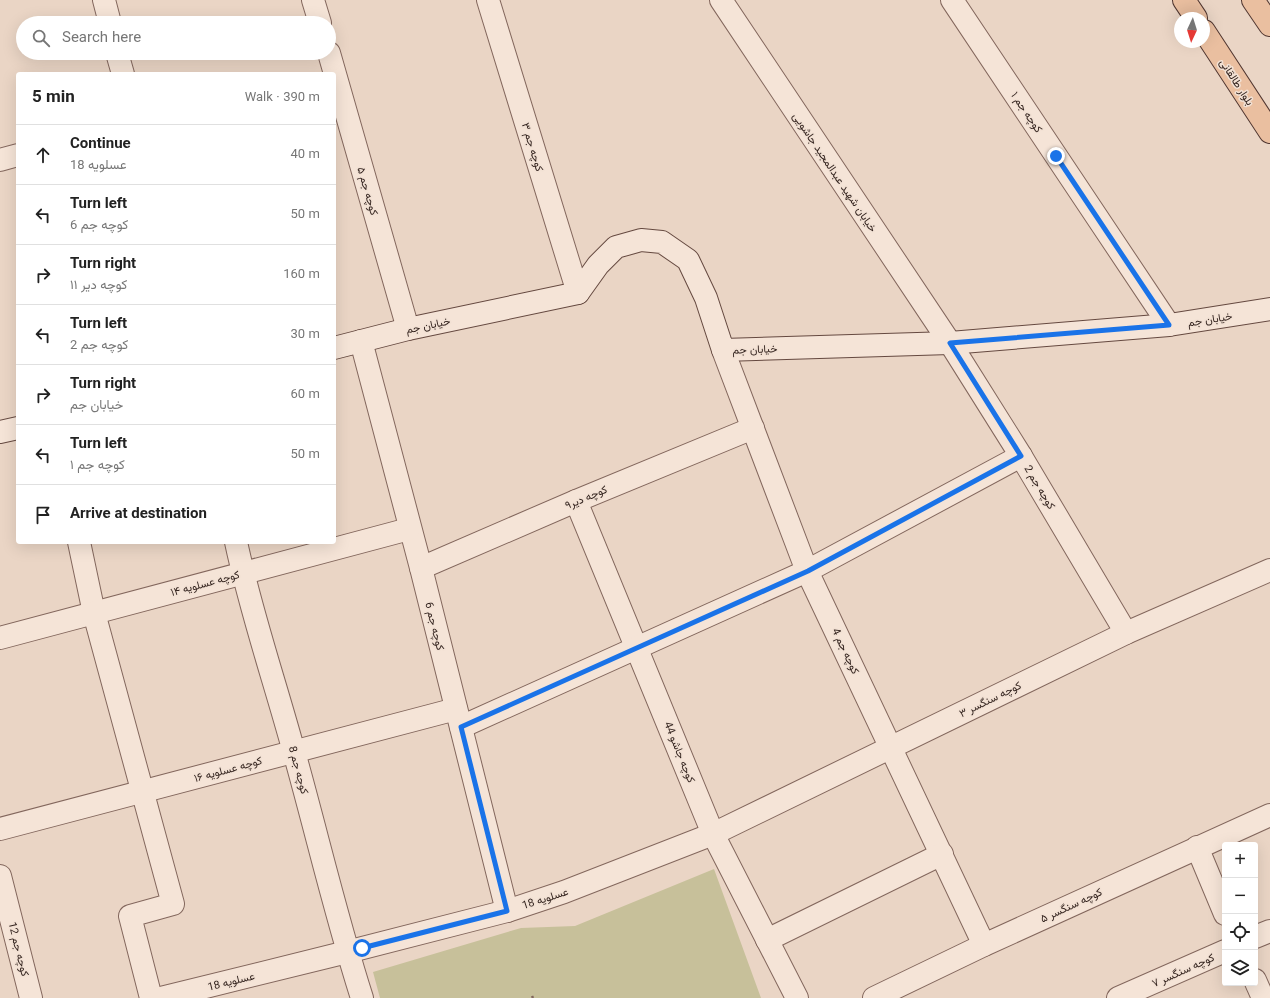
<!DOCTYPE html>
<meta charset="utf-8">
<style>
:root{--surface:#fff;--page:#f2f2f2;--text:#222;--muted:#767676;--line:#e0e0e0}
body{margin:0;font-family:Georgia,Vazirmatn,serif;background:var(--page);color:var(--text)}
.controls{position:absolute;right:12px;bottom:12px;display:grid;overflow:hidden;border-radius:4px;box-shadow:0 4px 16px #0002}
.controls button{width:36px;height:36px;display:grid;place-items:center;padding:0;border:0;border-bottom:1px solid var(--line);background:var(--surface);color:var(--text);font:20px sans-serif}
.compass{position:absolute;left:1174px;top:12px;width:36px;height:36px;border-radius:50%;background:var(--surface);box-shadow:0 4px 16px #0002;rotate:184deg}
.stop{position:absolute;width:12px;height:12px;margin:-9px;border:3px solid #1a73e8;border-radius:50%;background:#fff}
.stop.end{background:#1a73e8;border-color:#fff;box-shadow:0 1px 4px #0008}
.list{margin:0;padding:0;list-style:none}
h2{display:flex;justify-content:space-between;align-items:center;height:52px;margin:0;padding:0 16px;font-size:17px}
h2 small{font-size:13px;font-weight:400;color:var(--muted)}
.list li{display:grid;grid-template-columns:26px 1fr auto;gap:12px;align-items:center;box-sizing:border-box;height:60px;padding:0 16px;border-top:1px solid var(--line)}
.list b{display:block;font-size:15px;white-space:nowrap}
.list p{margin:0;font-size:13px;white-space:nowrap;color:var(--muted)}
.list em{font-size:13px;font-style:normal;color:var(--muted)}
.icon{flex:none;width:22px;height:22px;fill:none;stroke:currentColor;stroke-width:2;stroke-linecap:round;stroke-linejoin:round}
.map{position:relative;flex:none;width:1270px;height:998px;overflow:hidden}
.search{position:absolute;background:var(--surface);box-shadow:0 4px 16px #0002;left:16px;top:16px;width:320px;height:44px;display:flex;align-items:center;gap:10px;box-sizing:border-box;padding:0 14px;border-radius:22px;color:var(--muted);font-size:15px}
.panel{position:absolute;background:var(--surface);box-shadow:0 4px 16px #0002;left:16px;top:72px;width:320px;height:472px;border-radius:4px}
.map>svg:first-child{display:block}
</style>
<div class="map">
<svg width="1270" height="998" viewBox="0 0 1270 998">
<rect width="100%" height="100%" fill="#ead5c5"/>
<polygon fill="#c7c09a" points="714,869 761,998 380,998 373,972 521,928 575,926"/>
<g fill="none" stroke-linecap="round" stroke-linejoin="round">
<g stroke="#83675d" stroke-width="24">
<g id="street">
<polyline points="104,0 110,23"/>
<polyline points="313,0 320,23"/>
<polyline points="488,0 578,293"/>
<polyline points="721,0 950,343 1021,456 1126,633"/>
<polyline points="952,0 1169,325"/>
<polyline points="117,53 123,74"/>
<polyline points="329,53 408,329"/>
<polyline points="0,160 18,155"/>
<polyline points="361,341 421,568 507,911"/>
<polyline points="723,350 807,571 984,945"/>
<polyline points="576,501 713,834 797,998"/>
<polyline points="79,542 94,613 173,904 130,916 151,998"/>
<path d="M236,542C251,613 275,682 294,752C317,834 336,917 362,998"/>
<polyline points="421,568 576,501 753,428"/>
<polyline points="0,638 409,529"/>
<polyline points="461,727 807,571 1021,456"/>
<polyline points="0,829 456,709"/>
<polyline points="1197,847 1225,914"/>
<polyline points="0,876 31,998"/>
<polyline points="1255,937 1270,931"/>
<polyline points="767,940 942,854"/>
<polyline points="1255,980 1263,998"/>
<polyline points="161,998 347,952 507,911 564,892 713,834 1126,633 1270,570"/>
<polyline points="874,998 984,945 1270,815"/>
<polyline points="1118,998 1225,951"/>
</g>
</g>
<g stroke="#654940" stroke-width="24">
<g id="secondary">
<polyline points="334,348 408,329 578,293 598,265 616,247 641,240 662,242 688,260 706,298 723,350 950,343 1169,325 1270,309"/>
<polyline points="0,432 18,428"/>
</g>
</g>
<g stroke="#513731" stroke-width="24">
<g id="primary">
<polyline points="1184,0 1196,18"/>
<polyline points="1253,0 1270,25"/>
<polyline points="1204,31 1270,132"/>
</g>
</g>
<polyline stroke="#83675d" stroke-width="2.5" stroke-dasharray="3 2" stroke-linecap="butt" points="532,996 533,998"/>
<use href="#street" stroke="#f5e4d7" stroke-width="22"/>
<use href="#secondary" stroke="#f5e4d7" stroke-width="22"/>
<use href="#primary" stroke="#eabfa0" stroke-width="22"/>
</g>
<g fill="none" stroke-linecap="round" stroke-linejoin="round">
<polyline stroke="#1a73e8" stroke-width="5" points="362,948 507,911 461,727 808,571 1021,456 950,343 1169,325 1056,156"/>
</g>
<g text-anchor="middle" stroke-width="3" stroke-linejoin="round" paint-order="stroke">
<g font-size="11" fill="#34241f" stroke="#f2e1d4">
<text transform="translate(1237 82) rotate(57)" y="4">بلوار طالقانی</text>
<text transform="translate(1027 112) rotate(56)" y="4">کوچه جم ۱</text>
<text transform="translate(533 147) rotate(73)" y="4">کوچه جم ۳</text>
<text transform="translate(835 172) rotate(56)" y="4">خیابان شهید عبدالمجید جاشویی</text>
<text transform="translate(368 191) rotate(74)" y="4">کوچه جم ۵</text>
<text transform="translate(1210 319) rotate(-9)" y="4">خیابان جم</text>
<text transform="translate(428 325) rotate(-12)" y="4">خیابان جم</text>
<text transform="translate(755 349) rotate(-2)" y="4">خیابان جم</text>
<text transform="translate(1040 487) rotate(59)" y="4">کوچه جم 2</text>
<text transform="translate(586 497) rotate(-23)" y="4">کوچه دیر۹</text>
<text transform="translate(205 583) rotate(-15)" y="4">کوچه عسلویه ۱۴</text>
<text transform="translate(435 626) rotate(76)" y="4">کوچه جم 6</text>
<text transform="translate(846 651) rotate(65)" y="4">کوچه جم 4</text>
<text transform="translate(990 699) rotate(-26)" y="4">کوچه سنگسر ۳</text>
<text transform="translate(680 752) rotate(68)" y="4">کوچه جاشو 44</text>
<text transform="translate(228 769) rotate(-15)" y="4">کوچه عسلویه ۱۶</text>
<text transform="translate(299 770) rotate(75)" y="4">کوچه جم 8</text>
<text transform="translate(545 898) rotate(-18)" y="4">عسلویه 18</text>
<text transform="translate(1071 905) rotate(-25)" y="4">کوچه سنگسر ۵</text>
<text transform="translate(19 949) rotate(76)" y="4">کوچه جم 12</text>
<text transform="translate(1183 970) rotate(-24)" y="4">کوچه سنگسر ۷</text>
<text transform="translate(231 981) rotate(-14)" y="4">عسلویه 18</text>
</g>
</g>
</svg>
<div class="controls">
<button>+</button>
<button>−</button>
<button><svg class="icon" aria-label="locate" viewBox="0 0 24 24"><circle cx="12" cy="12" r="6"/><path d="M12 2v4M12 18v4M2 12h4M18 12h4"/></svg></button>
<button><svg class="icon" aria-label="layers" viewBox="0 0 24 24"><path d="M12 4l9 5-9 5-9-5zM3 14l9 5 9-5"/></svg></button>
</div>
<svg class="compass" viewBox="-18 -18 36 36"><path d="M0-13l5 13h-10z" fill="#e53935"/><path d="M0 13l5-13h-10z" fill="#767676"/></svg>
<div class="stop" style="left:362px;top:948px"></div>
<div class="stop end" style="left:1056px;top:156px"></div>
<div class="search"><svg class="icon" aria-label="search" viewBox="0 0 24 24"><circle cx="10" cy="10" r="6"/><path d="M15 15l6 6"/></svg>Search here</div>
<section class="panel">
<h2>5 min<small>Walk · 390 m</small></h2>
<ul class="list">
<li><svg class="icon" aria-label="ahead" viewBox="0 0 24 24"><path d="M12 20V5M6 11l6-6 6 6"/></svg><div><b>Continue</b><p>عسلویه 18</p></div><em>40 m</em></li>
<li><svg class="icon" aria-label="left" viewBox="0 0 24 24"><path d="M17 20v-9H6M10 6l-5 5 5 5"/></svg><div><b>Turn left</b><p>کوچه جم 6</p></div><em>50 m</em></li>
<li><svg class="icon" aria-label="right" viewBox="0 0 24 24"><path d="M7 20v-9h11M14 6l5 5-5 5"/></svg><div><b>Turn right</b><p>کوچه دیر ۱۱</p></div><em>160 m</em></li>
<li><svg class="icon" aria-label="left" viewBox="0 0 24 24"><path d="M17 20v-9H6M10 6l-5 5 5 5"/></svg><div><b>Turn left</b><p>کوچه جم 2</p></div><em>30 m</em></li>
<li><svg class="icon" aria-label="right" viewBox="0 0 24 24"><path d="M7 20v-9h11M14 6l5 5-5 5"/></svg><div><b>Turn right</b><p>خیابان جم</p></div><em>60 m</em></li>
<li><svg class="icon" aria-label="left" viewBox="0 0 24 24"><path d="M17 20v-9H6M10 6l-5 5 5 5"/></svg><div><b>Turn left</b><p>کوچه جم ۱</p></div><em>50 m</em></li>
<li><svg class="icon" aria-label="arrive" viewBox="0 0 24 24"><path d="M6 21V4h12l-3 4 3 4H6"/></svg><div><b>Arrive at destination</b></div></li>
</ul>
</section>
</div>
